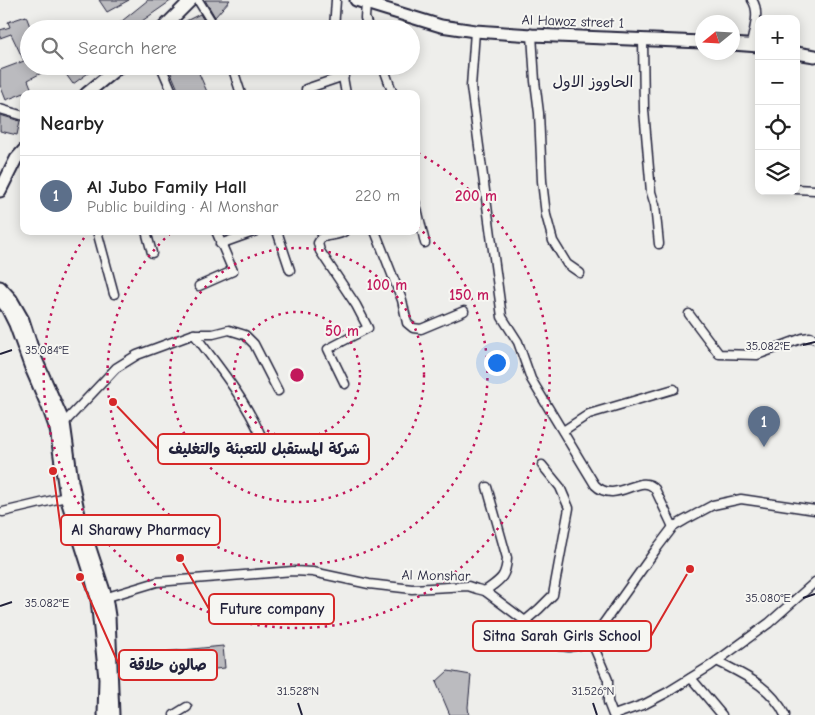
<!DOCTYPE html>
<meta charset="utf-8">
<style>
:root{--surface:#fff;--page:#f6f6f6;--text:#222;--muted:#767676;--line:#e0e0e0;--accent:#d93025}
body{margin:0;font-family:"Comic Neue","Playpen Sans Arabic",sans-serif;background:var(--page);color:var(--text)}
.controls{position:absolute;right:15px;top:15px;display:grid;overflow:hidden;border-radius:10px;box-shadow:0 2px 12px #0003}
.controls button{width:45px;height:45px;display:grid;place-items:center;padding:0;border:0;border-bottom:1px solid var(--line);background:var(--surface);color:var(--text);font:25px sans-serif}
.compass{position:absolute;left:695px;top:15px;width:45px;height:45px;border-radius:50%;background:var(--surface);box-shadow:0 2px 12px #0003;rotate:252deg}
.you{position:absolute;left:496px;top:362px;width:18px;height:18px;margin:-12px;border:4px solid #fff;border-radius:50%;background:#1a73e8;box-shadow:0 0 0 8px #1a73e833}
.badge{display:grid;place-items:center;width:32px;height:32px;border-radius:50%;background:var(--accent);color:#fff;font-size:16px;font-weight:700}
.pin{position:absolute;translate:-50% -41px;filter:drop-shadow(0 1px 2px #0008)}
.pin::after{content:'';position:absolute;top:26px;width:18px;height:15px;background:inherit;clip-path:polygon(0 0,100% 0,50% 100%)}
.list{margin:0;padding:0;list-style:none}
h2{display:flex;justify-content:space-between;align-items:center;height:65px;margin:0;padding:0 20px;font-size:21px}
h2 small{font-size:16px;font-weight:400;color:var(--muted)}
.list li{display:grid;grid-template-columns:32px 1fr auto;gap:15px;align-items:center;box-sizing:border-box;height:80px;padding:0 20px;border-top:1px solid var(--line)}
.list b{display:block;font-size:19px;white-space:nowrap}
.list p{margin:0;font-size:16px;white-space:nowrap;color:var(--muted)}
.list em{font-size:16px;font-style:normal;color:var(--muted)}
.icon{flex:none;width:28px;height:28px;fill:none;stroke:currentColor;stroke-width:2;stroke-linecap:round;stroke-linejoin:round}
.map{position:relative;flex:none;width:815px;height:715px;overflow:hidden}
.search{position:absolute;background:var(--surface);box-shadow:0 2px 12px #0003;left:20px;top:20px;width:400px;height:55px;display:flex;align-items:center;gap:12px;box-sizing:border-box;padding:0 18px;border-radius:28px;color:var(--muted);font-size:19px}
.panel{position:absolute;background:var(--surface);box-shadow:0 2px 12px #0003;left:20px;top:90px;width:400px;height:145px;border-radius:10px}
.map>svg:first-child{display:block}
</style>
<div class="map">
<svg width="815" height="715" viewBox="0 0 815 715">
<rect width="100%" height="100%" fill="#eeeeeb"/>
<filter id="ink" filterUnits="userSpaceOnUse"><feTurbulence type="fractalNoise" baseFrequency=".02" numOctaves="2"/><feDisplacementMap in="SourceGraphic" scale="10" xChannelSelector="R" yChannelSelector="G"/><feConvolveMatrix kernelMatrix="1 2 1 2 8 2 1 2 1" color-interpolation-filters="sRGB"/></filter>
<g filter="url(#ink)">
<g fill="#bbbbbf" stroke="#22223b">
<polygon points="99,0 129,0 107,12"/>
<polygon points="148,0 172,0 142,21 148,29 120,29 117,25"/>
<polygon points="205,0 230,0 215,17"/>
<polygon points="200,14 209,29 184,29 182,23"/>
<polygon points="26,16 31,29 29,29 29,66 43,66 45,71 28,80 32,90 6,100 0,85 0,70 24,61 11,34 0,38 0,30 10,27 8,22"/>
<polygon points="60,66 98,66 73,84"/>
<polygon points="168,66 194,66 198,71 208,94 180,94"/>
<polygon points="0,115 20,121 17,135 0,131"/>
<polygon points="223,646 225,668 164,674 162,652"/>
<polygon points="448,671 471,675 468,707 469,715 450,715 436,682"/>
</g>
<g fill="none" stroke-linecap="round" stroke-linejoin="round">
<g stroke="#22223b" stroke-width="11">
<g id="street">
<polyline points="198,0 216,29"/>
<polyline points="366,3 365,18 369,29"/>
<polyline points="334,29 336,0"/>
<path d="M475,31L471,87L502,317L518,342L531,379L595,485C616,506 641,471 655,489L673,527"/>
<polyline points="532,35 535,81 539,113 542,181 546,215 553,241 567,264 580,273"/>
<polyline points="643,39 644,110 651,192 655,205 659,244"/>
<path d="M751,45C753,31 761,12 752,0"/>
<polyline points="161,66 173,94"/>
<polyline points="232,66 241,94"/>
<polyline points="341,66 346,94"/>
<polyline points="383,66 393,94"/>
<polyline points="306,94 306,89 344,76"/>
<polyline points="0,109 24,116"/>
<polyline points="796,189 815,190"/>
<polyline points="416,204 425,243"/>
<polyline points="97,231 114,294"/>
<polyline points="146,231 152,253"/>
<polyline points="277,231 290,270"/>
<path d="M345,231C339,236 328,235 321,238L318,243L320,251L356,305L368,328L328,349L345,384"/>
<polyline points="375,231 402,300 407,323 413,328 421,329 464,311"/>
<polyline points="220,244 256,231"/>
<polyline points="199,286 233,271 216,231"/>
<polyline points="689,314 719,354 757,355 803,338 810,337 815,339"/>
<path d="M194,334C219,367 245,399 262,438"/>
<polyline points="64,423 116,368 137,355 194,334 213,334 229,330 245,335 254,344 278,391"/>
<polyline points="563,431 589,414 674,389"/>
<polyline points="3,512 66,497"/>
<path d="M485,591C500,580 506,578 507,558L487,487"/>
<polyline points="104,598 157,582 293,571 313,572 369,584 412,589 468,586 477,589 485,591 525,621 548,641 559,646 569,647 579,645 590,638 603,624 657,548 673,527 685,520 713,505 741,499 815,510"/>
<polyline points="525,621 539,609 553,595 569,508 560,487 542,465"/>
<polyline points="590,638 608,680 608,702 613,715"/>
<path d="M717,661C744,675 771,686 785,715"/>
<polyline points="691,678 722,715"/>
<polyline points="174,715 187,707"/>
<polyline points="614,715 645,704 668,692 710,666 769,623 815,582"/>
</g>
</g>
<g stroke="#22223b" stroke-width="15">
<g id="secondary">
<polyline points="356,0 441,26 475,31 532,35 702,42"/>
<polyline points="162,29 191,0"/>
<polyline points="732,44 759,46"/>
<polyline points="796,53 815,56"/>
<polyline points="86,94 120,66"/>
<polyline points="0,191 16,159 24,150"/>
<polyline points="0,287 11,299 23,320 35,357 64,423 72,481 79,515 106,597 109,616 113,715"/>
<polyline points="0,300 7,308 15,324 31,368 48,407 56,429 66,497 89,569 97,599 105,679 104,715"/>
</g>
</g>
<use href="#street" stroke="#f6f6f2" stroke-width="8"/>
<use href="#secondary" stroke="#f6f6f2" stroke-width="11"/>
</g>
</g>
<path fill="none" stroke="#22223b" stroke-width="2" d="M803,345L815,342M0,354L12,350M803,598L815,594M0,606L12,602M298,703L302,715M593,703L597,715"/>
<g fill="none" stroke="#c2185b" stroke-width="2.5" stroke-dasharray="2.5 5">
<circle cx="297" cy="375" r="63"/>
<circle cx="297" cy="375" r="127"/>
<path d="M417 227A190 190 0 1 1 172 232"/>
<path d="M418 153A253 253 0 1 1 88 232"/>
</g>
<g text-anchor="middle" stroke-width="4" stroke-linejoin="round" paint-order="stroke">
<g font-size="14" fill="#22223b" stroke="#f6f6f2">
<text transform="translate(573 21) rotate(2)" y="5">Al Hawoz street 1</text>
<text transform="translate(436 575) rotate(1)" y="5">Al Monshar</text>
</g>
<g font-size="16" fill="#22223b" stroke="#f6f6f2">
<text x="593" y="87">الحاووز الاول</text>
</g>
</g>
<g font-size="12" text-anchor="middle" fill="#22223b" stroke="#f6f6f2" stroke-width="4" stroke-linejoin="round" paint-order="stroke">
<text x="768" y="350">35.082°E</text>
<text x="47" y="354">35.084°E</text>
<text x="768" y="602">35.080°E</text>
<text x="47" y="607">35.082°E</text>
<text x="298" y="695">31.528°N</text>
<text x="593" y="695">31.526°N</text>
</g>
<circle cx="297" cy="375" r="8" fill="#c2185b" stroke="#f6f6f2" stroke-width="2.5"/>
<g font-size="15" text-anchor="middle" font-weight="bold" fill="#c2185b" stroke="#f6f6f2" stroke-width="4" stroke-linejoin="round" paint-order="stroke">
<text x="476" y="201">200 m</text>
<text x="387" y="290">100 m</text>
<text x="469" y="300">150 m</text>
<text x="342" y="336">50 m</text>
</g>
<path fill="none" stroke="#d62828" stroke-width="2" d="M113 402L158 449M53 471L61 530M180 558L209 609M690 569L651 636M80 577L119 665"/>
<g fill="#d62828" stroke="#f6f6f2" stroke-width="2">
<circle cx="113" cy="402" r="5"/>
<circle cx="53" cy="471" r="5"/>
<circle cx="180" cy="558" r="5"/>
<circle cx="690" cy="569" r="5"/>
<circle cx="80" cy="577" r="5"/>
</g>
<g fill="#f6f6f2" stroke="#d62828" stroke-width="2">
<rect x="158" y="434" width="211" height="30" rx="5"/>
<rect x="61" y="515" width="159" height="30" rx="5"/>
<rect x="209" y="594" width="125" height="30" rx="5"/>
<rect x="473" y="621" width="178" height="30" rx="5"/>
<rect x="119" y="650" width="98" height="30" rx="5"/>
</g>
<g font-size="15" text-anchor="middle" font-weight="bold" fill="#22223b">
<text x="264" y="454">شركة المستقبل للتعبئة والتغليف</text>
<text x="141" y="535">Al Sharawy Pharmacy</text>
<text x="272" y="614">Future company</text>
<text x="562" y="641">Sitna Sarah Girls School</text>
<text x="168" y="670">صالون حلاقة</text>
</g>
</svg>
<div class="controls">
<button>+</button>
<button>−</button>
<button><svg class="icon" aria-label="locate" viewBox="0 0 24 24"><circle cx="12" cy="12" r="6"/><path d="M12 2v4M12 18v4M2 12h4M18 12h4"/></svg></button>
<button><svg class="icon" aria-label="layers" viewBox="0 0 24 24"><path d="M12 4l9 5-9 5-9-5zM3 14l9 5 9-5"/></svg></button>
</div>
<svg class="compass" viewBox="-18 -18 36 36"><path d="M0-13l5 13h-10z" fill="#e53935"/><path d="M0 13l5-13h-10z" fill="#767676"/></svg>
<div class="you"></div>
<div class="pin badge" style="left:764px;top:447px;background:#5c6f8a">1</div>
<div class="search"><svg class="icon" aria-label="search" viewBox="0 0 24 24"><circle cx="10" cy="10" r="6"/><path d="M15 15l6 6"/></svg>Search here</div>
<section class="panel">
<h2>Nearby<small></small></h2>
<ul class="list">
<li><span class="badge" style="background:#5c6f8a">1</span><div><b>Al Jubo Family Hall</b><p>Public building · Al Monshar</p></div><em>220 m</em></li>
</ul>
</section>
</div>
